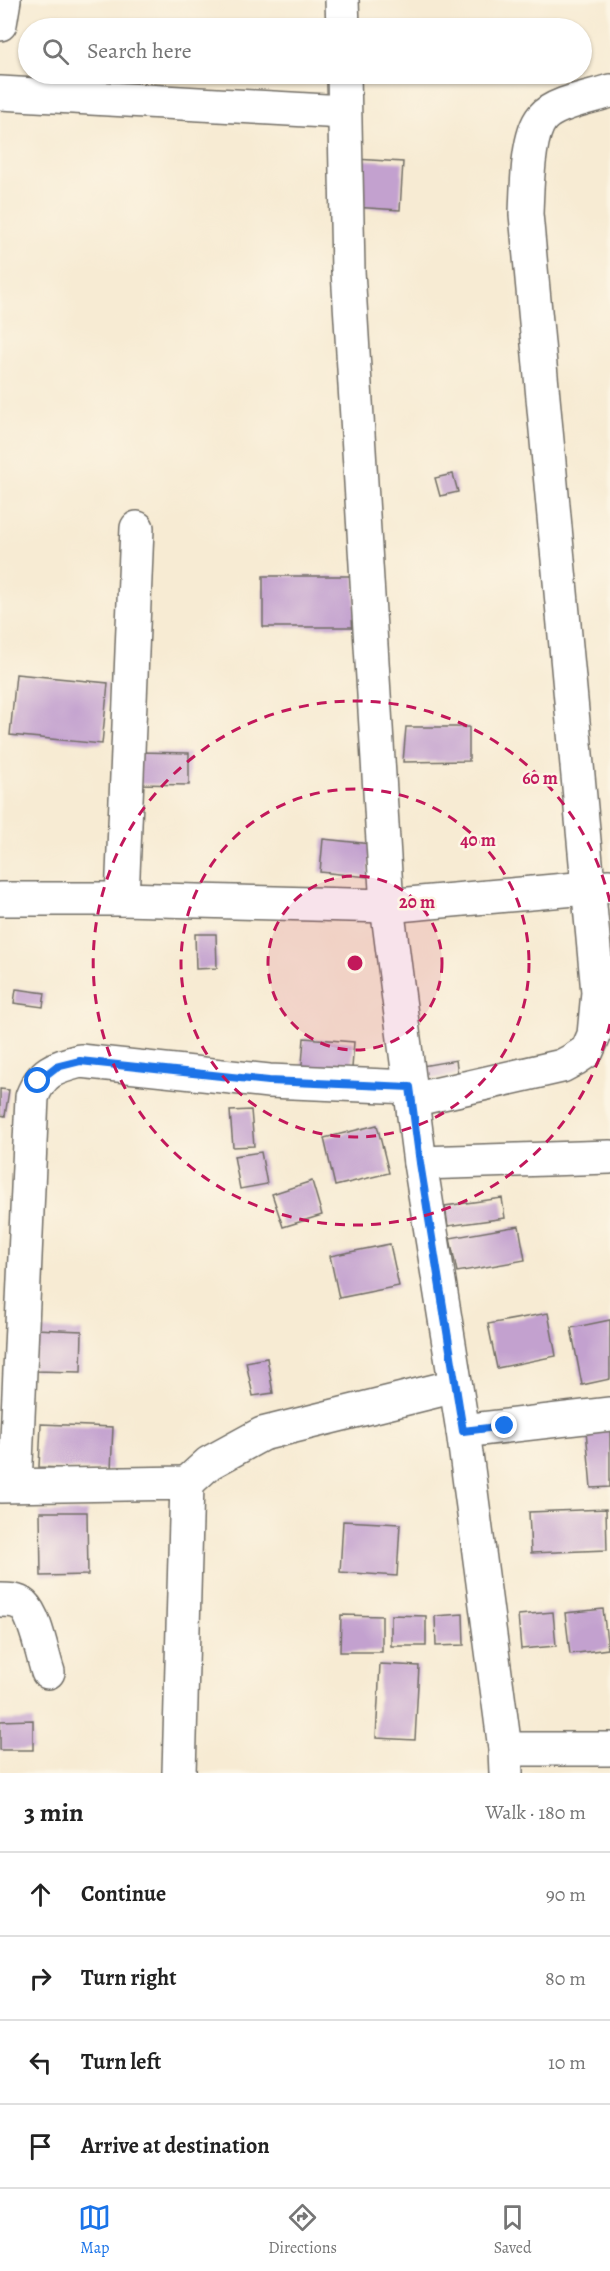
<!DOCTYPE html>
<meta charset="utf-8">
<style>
:root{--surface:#fff;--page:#f6f6f6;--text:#222;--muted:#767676;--line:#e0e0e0;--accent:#1a73e8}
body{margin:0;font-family:Alegreya,serif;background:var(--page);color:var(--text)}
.stop{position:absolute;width:18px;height:18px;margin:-14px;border:4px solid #1a73e8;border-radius:50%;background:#fff}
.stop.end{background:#1a73e8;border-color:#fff;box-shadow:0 2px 6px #0008}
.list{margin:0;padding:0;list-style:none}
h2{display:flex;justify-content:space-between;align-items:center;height:78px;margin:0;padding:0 24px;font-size:26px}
h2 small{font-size:20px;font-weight:400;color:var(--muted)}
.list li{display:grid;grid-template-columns:39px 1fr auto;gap:18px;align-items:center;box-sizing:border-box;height:84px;padding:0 24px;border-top:2px solid var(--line)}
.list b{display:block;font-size:22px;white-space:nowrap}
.list em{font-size:20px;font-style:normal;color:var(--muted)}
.icon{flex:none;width:33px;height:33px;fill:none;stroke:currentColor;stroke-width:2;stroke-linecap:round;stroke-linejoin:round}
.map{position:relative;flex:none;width:610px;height:1773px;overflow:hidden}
.search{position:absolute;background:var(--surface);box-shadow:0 2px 4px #0004;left:18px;right:18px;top:18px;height:66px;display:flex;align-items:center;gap:15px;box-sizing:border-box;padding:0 21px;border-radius:33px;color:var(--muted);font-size:22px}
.sheet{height:414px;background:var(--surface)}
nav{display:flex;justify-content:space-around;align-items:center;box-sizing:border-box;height:84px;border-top:2px solid var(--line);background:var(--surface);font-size:16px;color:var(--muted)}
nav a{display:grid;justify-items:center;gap:3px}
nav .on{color:var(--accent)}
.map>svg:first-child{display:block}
</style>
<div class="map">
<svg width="610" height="1773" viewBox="0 0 610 1773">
<rect width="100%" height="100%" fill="#fcf5e5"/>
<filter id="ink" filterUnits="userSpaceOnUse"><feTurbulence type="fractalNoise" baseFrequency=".0167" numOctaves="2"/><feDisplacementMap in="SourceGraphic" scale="12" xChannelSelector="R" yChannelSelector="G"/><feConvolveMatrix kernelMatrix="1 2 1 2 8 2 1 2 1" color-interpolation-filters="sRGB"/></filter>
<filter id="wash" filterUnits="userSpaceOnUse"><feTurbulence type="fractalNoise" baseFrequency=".008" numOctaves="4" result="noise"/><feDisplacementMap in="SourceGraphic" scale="24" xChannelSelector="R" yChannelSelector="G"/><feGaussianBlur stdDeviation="1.35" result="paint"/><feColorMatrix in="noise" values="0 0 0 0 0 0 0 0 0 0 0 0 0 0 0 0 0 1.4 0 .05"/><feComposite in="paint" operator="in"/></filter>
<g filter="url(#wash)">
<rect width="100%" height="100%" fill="#f7ebd3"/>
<g id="blocks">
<g fill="#c3a1cf">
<polygon points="355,159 403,162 400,210 353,207"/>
<polygon points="453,474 458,492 440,496 435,478"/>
<polygon points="263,576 355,576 356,627 263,627"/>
<polygon points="16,674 108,683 102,744 10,735"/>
<polygon points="406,727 469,727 469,761 403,762"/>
<polygon points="137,752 189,753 189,785 137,784"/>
<polygon points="323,839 371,844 368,877 320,872"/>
<polygon points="195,934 216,934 217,968 196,969"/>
<polygon points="16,989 45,993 43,1007 14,1003"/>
<polygon points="304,1038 354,1042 351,1081 301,1077"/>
<polygon points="456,1060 458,1075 424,1080 422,1066"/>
<polygon points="0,1089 9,1090 5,1116 0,1115"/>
<polygon points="251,1110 254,1146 233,1147 230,1111"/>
<polygon points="377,1125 389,1173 335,1186 324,1138"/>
<polygon points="261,1152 267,1184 240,1189 234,1156"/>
<polygon points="312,1181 322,1215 283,1227 272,1194"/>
<polygon points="502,1198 505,1218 448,1226 445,1206"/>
<polygon points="519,1226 525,1260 457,1272 450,1238"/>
<polygon points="390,1244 399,1286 339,1298 330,1256"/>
<polygon points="548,1313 556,1356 497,1368 488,1324"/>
<polygon points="610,1320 610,1379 582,1385 571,1328"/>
<polygon points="34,1329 82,1331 81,1372 33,1371"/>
<polygon points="267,1358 273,1393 253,1396 246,1362"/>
<polygon points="41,1424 113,1427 111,1470 39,1467"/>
<polygon points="610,1428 610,1487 591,1488 586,1430"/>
<polygon points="606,1509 607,1550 531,1553 529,1512"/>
<polygon points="40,1512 87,1512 88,1575 41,1576"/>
<polygon points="343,1521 400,1524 397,1576 340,1572"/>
<polygon points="603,1609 608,1649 570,1654 565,1613"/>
<polygon points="553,1612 556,1646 521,1649 518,1615"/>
<polygon points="463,1614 464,1645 436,1646 435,1616"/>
<polygon points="341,1615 382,1616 382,1652 340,1652"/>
<polygon points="391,1615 426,1616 426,1646 391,1646"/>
<polygon points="380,1664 419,1666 415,1740 376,1738"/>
<polygon points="33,1720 33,1750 0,1750 0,1721"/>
</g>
</g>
</g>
<g filter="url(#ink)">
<use href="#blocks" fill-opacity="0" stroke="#726e66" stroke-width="1.5"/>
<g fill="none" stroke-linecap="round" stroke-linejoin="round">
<g stroke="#726e66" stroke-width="36">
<g id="minor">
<polyline points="342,0 343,28"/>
<polyline points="0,24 4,0"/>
<polyline points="344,74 348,271 387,906 420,1163 463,1431 505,1749 506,1773"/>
<polyline points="0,93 344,112"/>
<polyline points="0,899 122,899 387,906 609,886"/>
<polyline points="122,899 137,528"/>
<path d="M412,1100L562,1066L575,1059L587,1051L594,1035L598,992L526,214C527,190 527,136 542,118C554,103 592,97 610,91"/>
<polyline points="420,1163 610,1157"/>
<polyline points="463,1431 610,1414"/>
<polyline points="187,1483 209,1463 262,1434 455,1386"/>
<path d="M15,1485L32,1097C42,1071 54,1068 80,1061L269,1081L410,1087"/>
<polyline points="0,1486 187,1483 179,1773"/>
<path d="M0,1600C8,1600 17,1600 23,1605C36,1617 42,1655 48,1672"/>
<polyline points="505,1749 610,1749"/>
</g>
</g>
<use href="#minor" stroke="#fff" stroke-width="33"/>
</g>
</g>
<g fill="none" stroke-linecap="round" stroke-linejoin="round" filter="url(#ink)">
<polyline stroke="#1a73e8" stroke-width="8" points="38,1081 56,1067 80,1061 269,1081 410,1087 420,1163 463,1431 505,1426"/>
</g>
<circle cx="355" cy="963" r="87" fill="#c2185b" fill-opacity=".12"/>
<g fill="none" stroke="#c2185b" stroke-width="3" stroke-dasharray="10 8">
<circle cx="355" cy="963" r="87"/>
<circle cx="355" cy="963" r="174"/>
<path d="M610 1024A262 262 0 1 1 610 902"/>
</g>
<circle cx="355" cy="963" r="9" fill="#c2185b" stroke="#fcf5e5" stroke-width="3"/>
<g font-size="18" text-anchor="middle" font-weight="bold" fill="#c2185b" stroke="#fcf5e5" stroke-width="5" stroke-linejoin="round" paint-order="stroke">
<text x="540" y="784">60 m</text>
<text x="478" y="846">40 m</text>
<text x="417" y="908">20 m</text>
</g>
</svg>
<div class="stop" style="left:38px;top:1081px"></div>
<div class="stop end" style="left:505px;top:1426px"></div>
<div class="search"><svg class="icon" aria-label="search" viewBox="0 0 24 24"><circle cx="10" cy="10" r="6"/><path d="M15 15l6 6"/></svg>Search here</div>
</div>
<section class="sheet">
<h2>3 min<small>Walk · 180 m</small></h2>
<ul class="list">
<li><svg class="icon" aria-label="ahead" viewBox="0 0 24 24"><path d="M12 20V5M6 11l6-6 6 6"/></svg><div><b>Continue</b></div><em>90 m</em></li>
<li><svg class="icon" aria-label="right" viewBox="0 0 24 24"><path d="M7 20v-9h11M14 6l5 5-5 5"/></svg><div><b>Turn right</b></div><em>80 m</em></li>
<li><svg class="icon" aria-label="left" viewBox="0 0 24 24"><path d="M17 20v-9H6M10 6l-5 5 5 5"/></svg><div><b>Turn left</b></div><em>10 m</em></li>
<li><svg class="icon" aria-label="arrive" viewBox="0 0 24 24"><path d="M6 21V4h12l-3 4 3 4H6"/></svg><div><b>Arrive at destination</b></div></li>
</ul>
</section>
<nav>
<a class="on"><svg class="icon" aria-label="map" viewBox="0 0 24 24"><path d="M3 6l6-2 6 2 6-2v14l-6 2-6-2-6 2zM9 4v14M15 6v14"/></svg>Map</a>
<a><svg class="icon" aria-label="directions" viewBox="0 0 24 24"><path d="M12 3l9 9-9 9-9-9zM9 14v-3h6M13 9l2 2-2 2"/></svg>Directions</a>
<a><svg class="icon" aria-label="saved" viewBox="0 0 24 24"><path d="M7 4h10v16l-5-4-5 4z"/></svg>Saved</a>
</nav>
